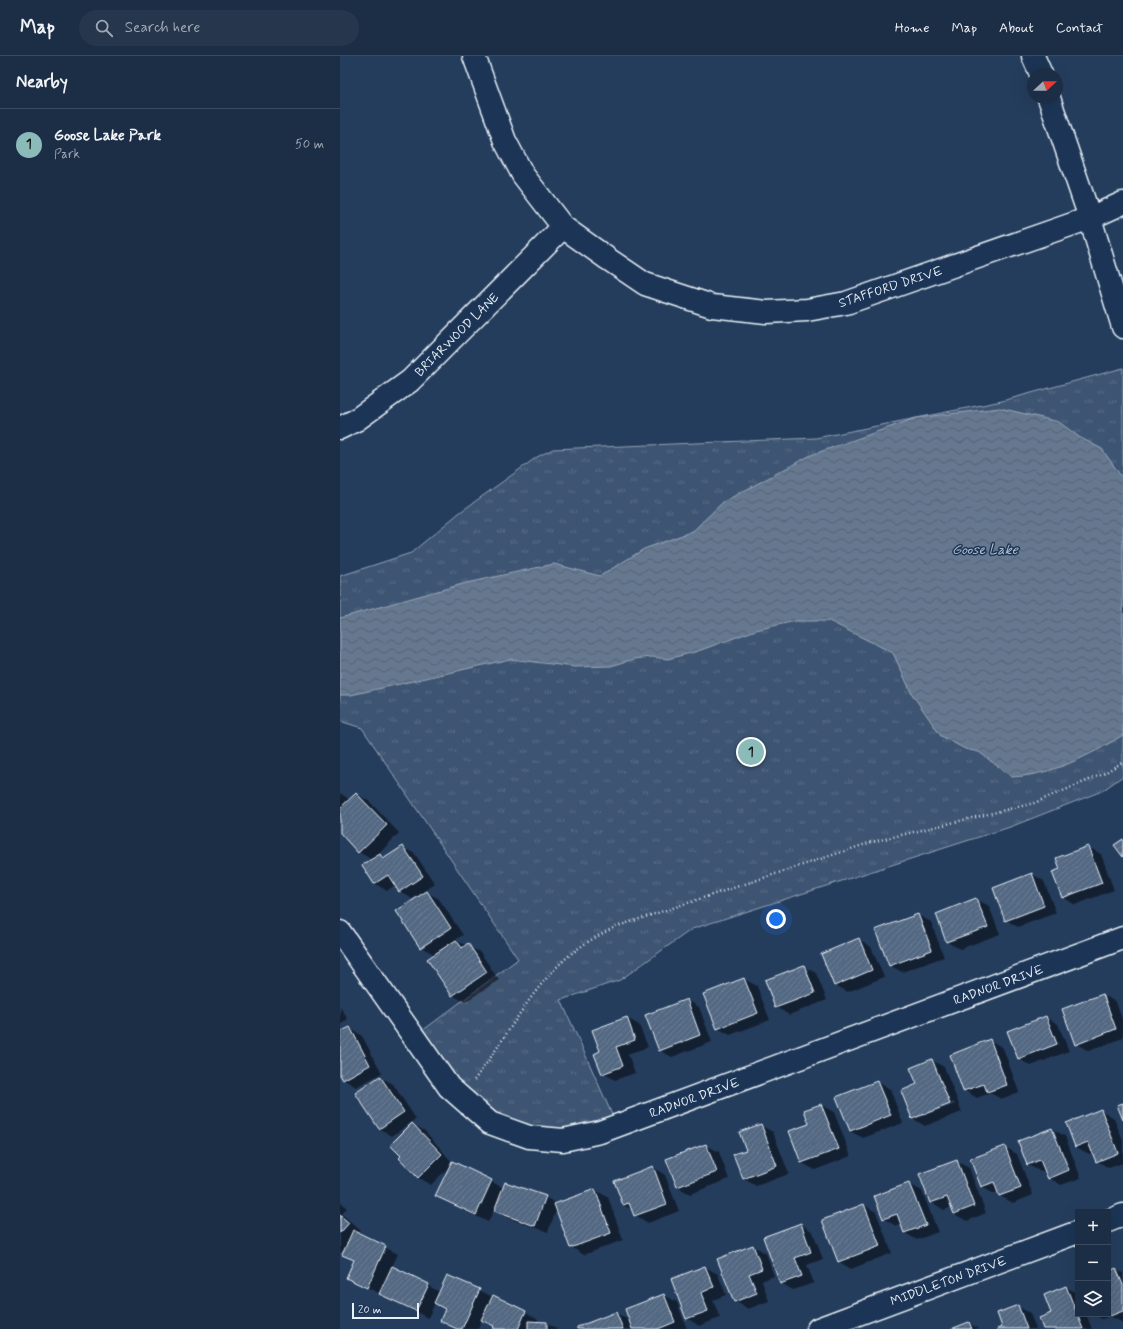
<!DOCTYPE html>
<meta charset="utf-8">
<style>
:root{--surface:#1c2e46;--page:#25364d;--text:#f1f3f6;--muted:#a0a8b3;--line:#3a4a5f;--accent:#8bbbb9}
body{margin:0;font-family:Mynerve,sans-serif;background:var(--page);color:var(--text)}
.controls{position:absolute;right:12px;bottom:12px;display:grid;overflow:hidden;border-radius:0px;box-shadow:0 4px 16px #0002}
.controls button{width:36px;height:36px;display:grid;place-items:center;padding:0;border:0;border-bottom:1px solid var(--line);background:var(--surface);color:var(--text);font:20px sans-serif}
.compass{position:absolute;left:687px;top:12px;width:36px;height:36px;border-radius:50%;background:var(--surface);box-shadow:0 4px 16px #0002;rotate:68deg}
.scale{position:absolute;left:12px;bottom:10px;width:67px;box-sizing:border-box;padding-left:4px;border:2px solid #e8f1f8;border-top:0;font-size:11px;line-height:14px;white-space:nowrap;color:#e8f1f8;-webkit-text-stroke:3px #1d3557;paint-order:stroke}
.you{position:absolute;left:436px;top:863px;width:14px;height:14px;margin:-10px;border:3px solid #fff;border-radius:50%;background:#1a73e8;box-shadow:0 0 0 6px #1a73e833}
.badge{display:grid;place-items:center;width:26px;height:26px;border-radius:50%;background:var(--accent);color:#111;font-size:13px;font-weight:700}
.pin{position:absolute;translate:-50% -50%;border:2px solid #fff;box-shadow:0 1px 4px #0006}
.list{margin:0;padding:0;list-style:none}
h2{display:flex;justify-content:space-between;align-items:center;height:52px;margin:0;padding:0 16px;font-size:17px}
h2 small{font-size:13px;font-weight:400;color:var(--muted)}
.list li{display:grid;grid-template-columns:26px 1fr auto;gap:12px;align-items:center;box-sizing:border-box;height:72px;padding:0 16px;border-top:1px solid var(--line)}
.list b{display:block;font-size:15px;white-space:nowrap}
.list p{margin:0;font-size:13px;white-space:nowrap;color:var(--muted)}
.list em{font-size:13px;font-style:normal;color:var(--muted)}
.icon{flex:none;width:22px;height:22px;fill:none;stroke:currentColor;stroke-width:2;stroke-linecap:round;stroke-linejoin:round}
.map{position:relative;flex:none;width:783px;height:1273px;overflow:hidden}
header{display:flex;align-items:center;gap:24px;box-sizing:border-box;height:56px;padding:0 20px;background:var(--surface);border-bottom:1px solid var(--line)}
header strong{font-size:19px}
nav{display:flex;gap:22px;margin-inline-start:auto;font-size:14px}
.search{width:280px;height:36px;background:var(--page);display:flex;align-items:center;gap:10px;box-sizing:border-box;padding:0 14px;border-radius:22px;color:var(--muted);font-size:15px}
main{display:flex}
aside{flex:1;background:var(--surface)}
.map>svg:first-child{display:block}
</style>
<header>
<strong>Map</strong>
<div class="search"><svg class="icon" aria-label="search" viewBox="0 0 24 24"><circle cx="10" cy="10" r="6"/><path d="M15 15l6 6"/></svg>Search here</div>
<nav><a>Home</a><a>Map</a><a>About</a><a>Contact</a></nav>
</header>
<main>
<aside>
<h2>Nearby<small></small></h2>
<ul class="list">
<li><span class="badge">1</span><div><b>Goose Lake Park</b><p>Park</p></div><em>50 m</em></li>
</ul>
</aside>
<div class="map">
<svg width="783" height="1273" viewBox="0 0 783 1273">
<defs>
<pattern id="park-tufts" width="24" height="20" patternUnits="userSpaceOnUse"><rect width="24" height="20" fill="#3e5472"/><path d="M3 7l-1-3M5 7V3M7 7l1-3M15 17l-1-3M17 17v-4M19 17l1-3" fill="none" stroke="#5a6d87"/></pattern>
<pattern id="water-waves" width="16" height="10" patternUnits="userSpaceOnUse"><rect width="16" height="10" fill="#657890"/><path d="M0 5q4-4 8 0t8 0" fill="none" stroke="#576270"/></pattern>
<pattern id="building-hatch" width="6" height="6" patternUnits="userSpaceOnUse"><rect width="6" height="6" fill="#536782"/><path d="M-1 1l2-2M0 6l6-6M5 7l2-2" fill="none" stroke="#6c7d94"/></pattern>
</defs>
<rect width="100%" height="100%" fill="#253d5d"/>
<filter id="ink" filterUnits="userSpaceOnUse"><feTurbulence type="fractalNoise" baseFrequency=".025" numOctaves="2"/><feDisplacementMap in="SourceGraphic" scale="8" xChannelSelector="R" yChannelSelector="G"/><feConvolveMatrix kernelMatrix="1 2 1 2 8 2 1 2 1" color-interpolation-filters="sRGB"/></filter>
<g filter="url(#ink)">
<polygon fill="url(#park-tufts)" stroke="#93a2b5" points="783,312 783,720 762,735 670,771 352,873 280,924 221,944 277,1070 260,1076 150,1067 74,981 178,903 22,672 0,665 0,520 71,497 119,457 197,401 213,393 476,382 662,345"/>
<path fill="url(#water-waves)" stroke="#99a8ba" d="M660,352L719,366L739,381L762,393L783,423V679C749,700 712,719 672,721L639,696L625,693L601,680L572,638L553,597L489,565H455L416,574L358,595L328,603L312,601L294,603L271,610L235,611L170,603L11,639H0V562L126,527L214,508L260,520L304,493L353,475L383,446L471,399L576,362Z"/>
<g fill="#0007" fill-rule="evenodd">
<polygon points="0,737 10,744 16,738 29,745 59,777 34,803 40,799 46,802 63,791 75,798 95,828 72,843 60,835 55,829 47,835 34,827 32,804 19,796 0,776"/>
<polygon points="748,791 761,798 774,834 735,849 723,841"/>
<polygon points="692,818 704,825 716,857 678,871 666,864"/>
<polygon points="87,836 99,843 123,879 115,884 140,896 159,924 125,946 112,939 95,899 81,891 57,855"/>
<polygon points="636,843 649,850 660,878 620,893 607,886"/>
<polygon points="578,859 591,866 604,901 562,916 549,909"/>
<polygon points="519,883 531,891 544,921 508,936 495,929"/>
<polygon points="463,910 476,917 487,944 449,959 436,951"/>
<polygon points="404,923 417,930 430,964 390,979 377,972"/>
<polygon points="763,939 776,946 783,966 783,982 749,995 736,988"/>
<polygon points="347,944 359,951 372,986 332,1001 319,994"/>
<polygon points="0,951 8,963 0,969"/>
<polygon points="706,961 718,968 729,995 691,1010 679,1003"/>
<polygon points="287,962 299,969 308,991 288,998 295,1017 275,1024 263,1017 261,996"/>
<polygon points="10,972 22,980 42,1017 16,1031 3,1023 0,1017 0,978"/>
<polygon points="650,984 663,992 679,1036 661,1043 650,1037 637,1042 624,1034"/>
<path d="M592,1004L604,1011L622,1056L585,1070L573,1063L562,1036L578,1029ZM614,1046L615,1048L580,1061V1059Z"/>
<polygon points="40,1021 53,1028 76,1063 52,1080 39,1072"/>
<polygon points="537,1026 550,1033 563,1067 523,1082 510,1075"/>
<polygon points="481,1049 494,1056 511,1100 475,1114 462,1107 450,1076 471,1068"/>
<polygon points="761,1054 774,1062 783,1085 783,1107 769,1112 757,1105 753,1096 749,1098 736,1091 727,1068"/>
<polygon points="72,1068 85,1075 113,1107 164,1132 205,1141 217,1148 255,1134 268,1141 283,1184 244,1199 231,1191 217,1152 208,1176 168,1162 154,1154 148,1166 109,1147 97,1140 111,1109 91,1129 78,1122 62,1100"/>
<polygon points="420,1069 433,1076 449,1118 416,1130 404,1123 407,1094"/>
<polygon points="712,1073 725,1080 741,1122 721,1129 709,1122 705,1114 701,1116 688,1109"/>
<polygon points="366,1089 379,1096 389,1123 350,1138 337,1131"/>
<polygon points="665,1091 677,1098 693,1139 673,1147 660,1140 659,1136 654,1138 642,1131"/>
<polygon points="616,1105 629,1112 646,1157 627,1165 614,1158 612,1151 604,1154 591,1146"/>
<polygon points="313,1111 325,1119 339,1155 308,1167 295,1159 293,1154 283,1149"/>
<polygon points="569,1128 582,1135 598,1176 577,1184 565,1177 561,1168 556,1170 544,1163"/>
<polygon points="0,1146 7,1152 2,1158 21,1175 18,1178 58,1198 52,1211 100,1236 108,1220 185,1256 198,1263 197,1266 207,1267 218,1273 154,1273 155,1271 142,1264 138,1273 115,1273 101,1265 106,1253 95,1247 88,1262 7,1221 15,1205 3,1198 6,1191 0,1197"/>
<polygon points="524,1149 536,1156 552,1197 511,1213 499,1206"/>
<polygon points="461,1168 473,1176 483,1203 467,1209 474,1227 453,1234 441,1227"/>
<polygon points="413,1190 426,1197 434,1220 422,1225 429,1245 408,1253 395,1245"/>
<polygon points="365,1211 378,1218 386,1239 373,1244 380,1262 359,1270 347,1262"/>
<polygon points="776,1214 783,1217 783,1267 770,1260 762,1263 753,1258 768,1258 768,1217"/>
<polygon points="726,1231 738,1238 738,1258 746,1258 752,1273 704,1273"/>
<polygon points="324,1239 337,1246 347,1273 238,1273 276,1257 290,1265"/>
<polygon points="677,1250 690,1257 696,1273 660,1273 664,1272"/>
<polygon points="629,1267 639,1273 614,1273"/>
</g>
<g fill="url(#building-hatch)" stroke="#e8f1f8">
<polygon points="16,737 47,769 18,797 0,777 0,752"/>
<polygon points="783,783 783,801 774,789"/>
<polygon points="63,790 83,820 59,836 48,819 34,828 22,809 40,798 43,803"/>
<polygon points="748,790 762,827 722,842 712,816 720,813 716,802"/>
<polygon points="692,817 704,850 665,865 653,832"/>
<polygon points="87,835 111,872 80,892 56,855"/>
<polygon points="636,842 648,871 606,886 596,858"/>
<polygon points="578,858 592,894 549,910 535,874"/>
<polygon points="519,882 532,914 494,930 481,898"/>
<polygon points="116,884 122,892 128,887 147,916 112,940 87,903"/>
<polygon points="464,909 475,937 435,952 425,924"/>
<polygon points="404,922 418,957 377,973 363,938"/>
<polygon points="763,938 776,973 735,989 722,953"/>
<polygon points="347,943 360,979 319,995 305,959"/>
<polygon points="706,960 717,988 678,1003 667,975"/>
<polygon points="287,961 295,984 276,991 283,1010 262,1018 254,998 260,995 252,974"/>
<polygon points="10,971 30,1009 3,1024 0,1019 0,976"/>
<polygon points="650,983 667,1029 647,1036 644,1028 623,1035 610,999"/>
<polygon points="592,1003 610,1048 572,1063 561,1035 577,1028 570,1012"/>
<polygon points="40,1020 64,1056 39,1073 15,1037"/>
<polygon points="537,1025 551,1059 510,1075 496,1041"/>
<polygon points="783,1047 783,1064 777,1049"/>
<polygon points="481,1048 499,1093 461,1107 449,1075 469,1068 464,1054"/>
<polygon points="761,1053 778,1097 756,1106 748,1086 735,1091 726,1067"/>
<polygon points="72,1067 102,1098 78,1122 59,1102 61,1100 50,1089"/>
<polygon points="421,1068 437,1110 403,1123 393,1098 406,1094 399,1076"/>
<polygon points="712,1072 729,1114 708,1123 700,1104 687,1109 678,1085"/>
<polygon points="366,1088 377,1116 337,1131 326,1103"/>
<polygon points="665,1090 681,1132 659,1140 654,1126 641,1131 630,1103"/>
<polygon points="617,1104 634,1150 614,1158 607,1141 590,1147 579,1118"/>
<polygon points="112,1105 152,1124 136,1159 95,1140"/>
<polygon points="313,1110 327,1148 294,1160 289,1147 283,1149 274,1125"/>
<polygon points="165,1126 206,1140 195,1170 154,1155"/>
<polygon points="569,1127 586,1169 564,1177 557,1158 543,1163 534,1140"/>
<polygon points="255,1133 271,1177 230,1192 214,1148"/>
<polygon points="524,1148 540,1190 498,1206 482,1164"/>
<polygon points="0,1159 9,1167 0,1177"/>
<polygon points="461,1167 471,1196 455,1202 462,1220 440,1228 423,1181"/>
<polygon points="13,1174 46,1190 27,1232 6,1222 14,1204 2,1199"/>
<polygon points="413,1189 422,1213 409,1218 417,1237 394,1246 377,1203"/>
<polygon points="52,1210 89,1228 76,1255 39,1238"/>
<polygon points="365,1210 374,1231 361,1237 368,1255 346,1263 331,1223"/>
<polygon points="776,1212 783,1229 783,1255 770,1260 768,1255 768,1216"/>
<polygon points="107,1219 140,1233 122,1273 117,1273 100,1265 105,1253 94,1247"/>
<polygon points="726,1230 743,1273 703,1273 699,1262 711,1257 704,1239"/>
<polygon points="324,1238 335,1266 318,1273 292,1273 285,1253"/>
<polygon points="153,1239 186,1255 178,1273 153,1273 154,1270 141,1264"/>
<polygon points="678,1249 687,1273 657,1273 662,1271 657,1257"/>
<polygon points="276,1256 283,1273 237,1273 237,1271"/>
<polygon points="188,1265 207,1266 207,1273 188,1273"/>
<polygon points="629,1266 632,1273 611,1273"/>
</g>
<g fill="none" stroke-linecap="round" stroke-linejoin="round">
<g stroke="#e8f1f8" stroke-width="25">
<g id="street">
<polyline points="134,0 165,85 183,119 223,171 268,203 305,228 372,250 426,256 467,254 506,247 750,162 783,147"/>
<polyline points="693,0 701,18"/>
<polyline points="709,42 750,162"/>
<polyline points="0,372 16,364 70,325 223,171"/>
<polyline points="0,876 109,1031 150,1067 189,1081 223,1084 260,1076 783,882"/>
<polyline points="768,1165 783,1159"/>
<polyline points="478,1273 738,1176"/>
</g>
</g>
<g stroke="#e8f1f8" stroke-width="25">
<polyline id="secondary" points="750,162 783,271"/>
</g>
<path stroke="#e8f1f8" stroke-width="2.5" stroke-dasharray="1 3" stroke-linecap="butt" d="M134,1024C165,985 187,938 224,904C239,890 257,880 275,871L532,786L694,747L761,719L783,706"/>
<use href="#street" stroke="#1d3557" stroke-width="22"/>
<use href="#secondary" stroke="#1d3557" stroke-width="22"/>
</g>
</g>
<g text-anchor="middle" stroke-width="3" stroke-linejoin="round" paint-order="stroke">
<g font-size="13" fill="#e8f1f8" stroke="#1d3557">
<text transform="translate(550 230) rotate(-18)" y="5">STAFFORD DRIVE</text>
<text transform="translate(116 278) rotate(-45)" y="5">BRIARWOOD LANE</text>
<text transform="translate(658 928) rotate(-20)" y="5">RADNOR DRIVE</text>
<text transform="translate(354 1041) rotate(-20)" y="5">RADNOR DRIVE</text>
<text transform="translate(608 1224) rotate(-20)" y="5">MIDDLETON DRIVE</text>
</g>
<g font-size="14" font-style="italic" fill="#b4c1ce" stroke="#1d3557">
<text x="645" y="498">Goose Lake</text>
</g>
</g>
</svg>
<div class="controls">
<button>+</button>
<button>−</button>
<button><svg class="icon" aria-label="layers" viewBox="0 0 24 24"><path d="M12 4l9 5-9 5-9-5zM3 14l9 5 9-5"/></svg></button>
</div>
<svg class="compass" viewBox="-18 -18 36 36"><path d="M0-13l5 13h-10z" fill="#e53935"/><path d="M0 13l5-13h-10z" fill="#a0a8b3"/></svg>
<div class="scale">20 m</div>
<div class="you"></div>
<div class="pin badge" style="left:411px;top:696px">1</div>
</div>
</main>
